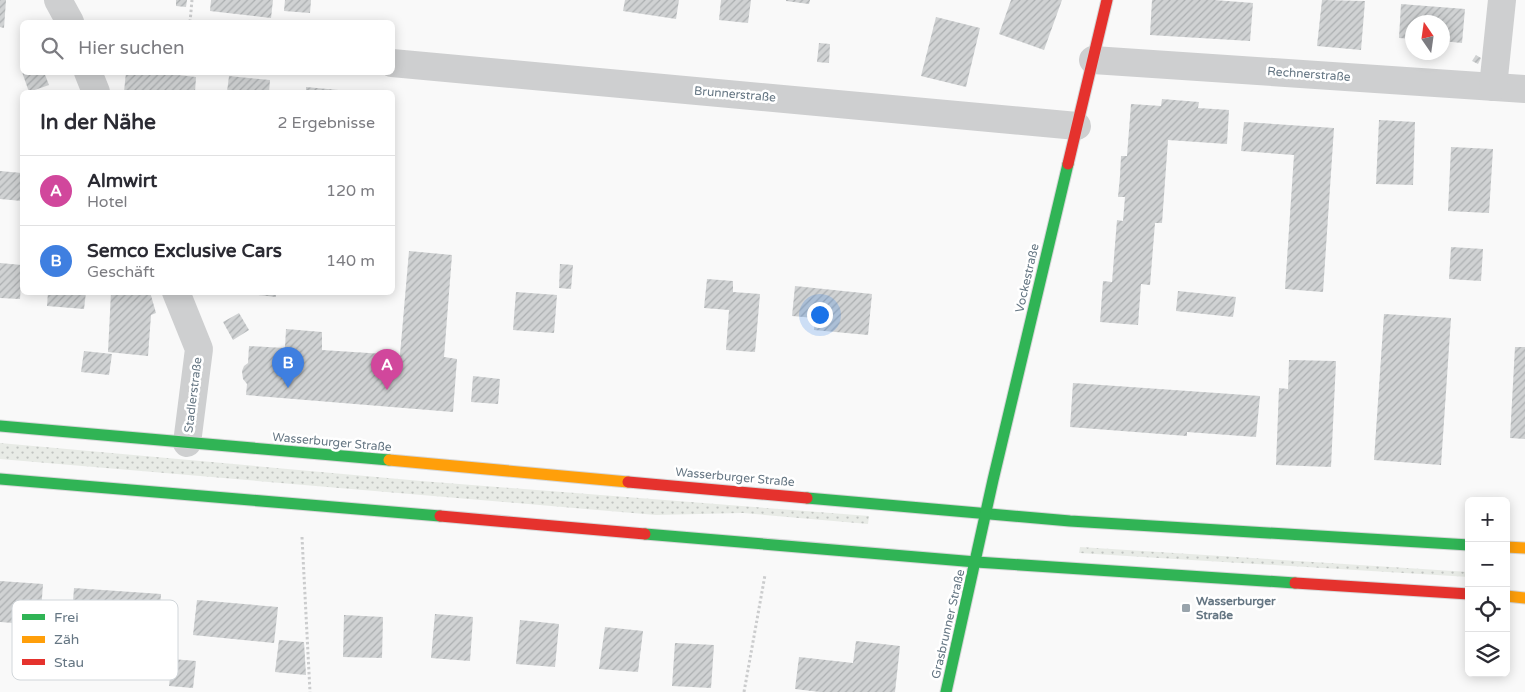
<!DOCTYPE html>
<html lang="de">
<meta charset="utf-8">
<style>
:root{--surface:#fff;--page:#f7f7f7;--text:#2b2b33;--muted:#7c7c81;--line:#e1e1e2;--accent:#5c6169}
body{margin:0;font-family:"Varela Round",sans-serif;background:var(--page);color:var(--text)}
.controls{position:absolute;right:15px;bottom:15px;display:grid;overflow:hidden;border-radius:8px;box-shadow:0 2px 12px #0003}
.controls button{width:45px;height:45px;display:grid;place-items:center;padding:0;border:0;border-bottom:1px solid var(--line);background:var(--surface);color:var(--text);font:25px sans-serif}
.compass{position:absolute;left:1405px;top:15px;width:45px;height:45px;border-radius:50%;background:var(--surface);box-shadow:0 2px 12px #0003;rotate:347deg}
.you{position:absolute;left:819px;top:314px;width:18px;height:18px;margin:-12px;border:4px solid #fff;border-radius:50%;background:#1a73e8;box-shadow:0 0 0 8px #1a73e833}
.badge{display:grid;place-items:center;width:32px;height:32px;border-radius:50%;background:var(--accent);color:#fff;font-size:16px;font-weight:700}
.pin{position:absolute;translate:-50% -41px;filter:drop-shadow(0 1px 2px #0008)}
.pin::after{content:'';position:absolute;top:26px;width:18px;height:15px;background:inherit;clip-path:polygon(0 0,100% 0,50% 100%)}
.list{margin:0;padding:0;list-style:none}
h2{display:flex;justify-content:space-between;align-items:center;height:65px;margin:0;padding:0 20px;font-size:21px}
h2 small{font-size:16px;font-weight:400;color:var(--muted)}
.list li{display:grid;grid-template-columns:32px 1fr auto;gap:15px;align-items:center;box-sizing:border-box;height:70px;padding:0 20px;border-top:1px solid var(--line)}
.list b{display:block;font-size:19px;white-space:nowrap}
.list p{margin:0;font-size:16px;white-space:nowrap;color:var(--muted)}
.list em{font-size:16px;font-style:normal;color:var(--muted)}
.icon{flex:none;width:28px;height:28px;fill:none;stroke:currentColor;stroke-width:2;stroke-linecap:round;stroke-linejoin:round}
.map{position:relative;flex:none;width:1525px;height:692px;overflow:hidden}
.search{position:absolute;background:var(--surface);box-shadow:0 2px 12px #0003;left:20px;top:20px;width:375px;height:55px;display:flex;align-items:center;gap:12px;box-sizing:border-box;padding:0 18px;border-radius:8px;color:var(--muted);font-size:19px}
.panel{position:absolute;background:var(--surface);box-shadow:0 2px 12px #0003;left:20px;top:90px;width:375px;height:205px;border-radius:8px}
.map>svg:first-child{display:block}
</style>
<div class="map">
<svg width="1525" height="692" viewBox="0 0 1525 692">
<defs>
<pattern id="grass-dots" width="8" height="8" patternUnits="userSpaceOnUse" patternTransform="scale(1.25)"><rect width="8" height="8" fill="#e8ebe6"/><path d="M2 2h.1M6 6h.1" fill="none" stroke="#c0c3c0" stroke-width="1.8" stroke-linecap="round"/></pattern>
<pattern id="building-hatch" width="6" height="6" patternUnits="userSpaceOnUse" patternTransform="scale(1.25)"><rect width="6" height="6" fill="#d0d2d3"/><path d="M-1 1l2-2M0 6l6-6M5 7l2-2" fill="none" stroke="#acafb1"/></pattern>
</defs>
<rect width="100%" height="100%" fill="#f9f9f9"/>
<g fill="url(#grass-dots)">
<polygon points="0,443 421,481 869,516 868,524 743,513 656,515 0,459"/>
<polygon points="1080,547 1469,572 1469,577 1079,553"/>
</g>
<g fill="url(#building-hatch)">
<polygon points="0,0 6,0 4,28 0,27"/>
<polygon points="176,0 187,0 186,7 176,6"/>
<polygon points="211,0 273,0 271,18 210,11"/>
<polygon points="285,0 311,0 310,13 284,11"/>
<polygon points="625,0 679,0 676,19 623,11"/>
<polygon points="721,0 751,0 748,23 719,20"/>
<polygon points="786,0 810,0 809,4 786,1"/>
<polygon points="1011,0 1062,0 1044,50 999,34"/>
<polygon points="1152,0 1214,0 1253,3 1250,41 1150,35"/>
<polygon points="1322,0 1365,1 1361,50 1317,46"/>
<polygon points="1401,4 1465,9 1462,43 1442,41 1442,22 1412,22 1412,39 1399,38"/>
<polygon points="936,17 980,28 966,87 921,76"/>
<polygon points="819,43 830,44 829,63 817,62"/>
<polygon points="1476,55 1481,58 1478,64 1472,61"/>
<polygon points="22,72 44,72 49,85 29,92"/>
<polygon points="126,72 150,72 196,77 195,92 124,92"/>
<polygon points="229,76 270,80 269,92 227,92"/>
<polygon points="306,87 349,91 349,92 306,92"/>
<polygon points="1162,99 1199,102 1198,108 1229,110 1227,144 1168,140 1162,223 1155,223 1150,285 1141,284 1138,325 1100,322 1103,281 1112,282 1117,220 1123,221 1125,197 1118,197 1120,176 1121,156 1127,156 1131,104 1161,106"/>
<polygon points="1379,120 1415,122 1413,185 1376,184"/>
<polygon points="1244,122 1334,128 1323,292 1285,289 1294,155 1241,151"/>
<polygon points="1451,147 1493,149 1489,213 1448,211"/>
<polygon points="0,171 22,173 22,201 0,199"/>
<polygon points="1451,247 1483,249 1481,281 1449,279"/>
<polygon points="409,251 452,255 444,357 457,359 453,412 246,395 247,384 243,379 242,371 244,366 248,363 249,346 285,348 286,329 322,332 322,350 400,355"/>
<polygon points="0,263 22,265 20,299 0,298"/>
<polygon points="560,264 573,265 571,289 559,288"/>
<polygon points="707,279 733,281 733,292 760,294 755,352 726,350 729,310 704,308"/>
<polygon points="795,286 872,294 868,335 814,330 815,318 792,316"/>
<polygon points="1178,291 1236,297 1233,317 1176,311"/>
<polygon points="48,292 86,292 84,309 47,306"/>
<polygon points="111,292 150,292 156,313 151,315 148,356 108,352"/>
<polygon points="249,292 276,292 276,297 249,294"/>
<polygon points="516,292 557,295 554,333 513,330"/>
<polygon points="239,313 249,330 233,340 223,322"/>
<polygon points="1384,314 1451,318 1441,465 1374,460"/>
<polygon points="1515,347 1525,347 1525,439 1510,438"/>
<polygon points="84,351 112,354 109,375 81,372"/>
<polygon points="1289,360 1336,361 1331,467 1276,465 1279,388 1288,389"/>
<polygon points="473,376 500,379 498,404 471,402"/>
<polygon points="1073,383 1260,396 1256,437 1187,432 1187,436 1070,427"/>
<polygon points="0,581 43,584 40,625 0,622"/>
<polygon points="74,588 161,594 158,635 71,629"/>
<polygon points="197,600 278,607 274,643 193,635"/>
<polygon points="435,614 473,617 470,661 431,658"/>
<polygon points="344,615 383,617 382,658 343,657"/>
<polygon points="520,620 559,624 555,667 516,664"/>
<polygon points="605,627 643,631 638,672 599,669"/>
<polygon points="279,640 304,642 306,675 275,672"/>
<polygon points="856,641 900,646 895,692 820,692 795,689 799,657 853,663"/>
<polygon points="675,643 714,645 711,688 672,686"/>
<polygon points="172,659 196,661 193,688 169,686"/>
</g>
<g fill="none" stroke-linecap="round" stroke-linejoin="round">
<g stroke="#d5d6d7" stroke-width="13">
<g id="fast">
<polyline points="0,426 389,460"/>
<polyline points="0,479 440,516"/>
<polyline points="807,498 1070,521 1469,545"/>
<polyline points="645,534 976,562 1295,583"/>
<polyline points="946,692 993,480 1068,164"/>
</g>
</g>
<g stroke="#d5d6d7" stroke-width="13">
<g id="slow">
<polyline points="389,460 628,482"/>
<polyline points="1506,547 1525,548"/>
<polyline points="1506,596 1525,598"/>
</g>
</g>
<g stroke="#d5d6d7" stroke-width="13">
<g id="jam">
<polyline points="1068,164 1107,0"/>
<polyline points="628,482 807,498"/>
<polyline points="440,516 645,534"/>
<polyline points="1295,583 1469,594"/>
</g>
</g>
<g stroke="#cbcccd" stroke-width="3" stroke-dasharray="2.5 2.5" stroke-linecap="butt">
<polyline points="190,22 192,0"/>
<polyline points="302,537 310,692"/>
<polyline points="744,692 765,575"/>
</g>
<g stroke="#cecfd0" stroke-width="28">
<polyline points="58,0 70,22"/>
<polyline points="1093,60 1525,89"/>
<polyline points="392,63 1077,126"/>
<polyline points="88,72 96,92"/>
<polyline points="1493,87 1502,0"/>
<polyline points="176,292 199,349 187,443"/>
</g>
<use href="#fast" stroke="#30b455" stroke-width="11"/>
<use href="#slow" stroke="#ff9f0a" stroke-width="11"/>
<use href="#jam" stroke="#e5322d" stroke-width="11"/>
</g>
<rect fill="#99a4ac" stroke="#fff" stroke-width="2" x="1181" y="603" width="10" height="10" rx="2.5"/>
<g text-anchor="middle" stroke-width="5" stroke-linejoin="round" paint-order="stroke">
<g font-size="12" fill="#657683" stroke="#fff">
<text transform="translate(1309 74) rotate(4)" y="4">Rechnerstraße</text>
<text transform="translate(735 94) rotate(5)" y="4">Brunnerstraße</text>
<text transform="translate(1027 278) rotate(-77)" y="4">Vockestraße</text>
<text transform="translate(193 395) rotate(-83)" y="4">Stadlerstraße</text>
<text transform="translate(332 442) rotate(5)" y="4">Wasserburger Straße</text>
<text transform="translate(735 477) rotate(5)" y="4">Wasserburger Straße</text>
<text transform="translate(948 624) rotate(-77)" y="4">Grasbrunner Straße</text>
</g>
<g font-size="12" font-weight="bold" fill="#657683" stroke="#fff" text-anchor="start">
<text x="1196" y="605">Wasserburger<tspan x="1196" dy="14">Straße</tspan></text>
</g>
</g>
<rect x="12" y="600" width="166" height="80" rx="8" fill="#fff" stroke="#d1d6da" stroke-width="1"/>
<rect x="22" y="614" width="23" height="6" fill="#30b455"/>
<rect x="22" y="636" width="23" height="7" fill="#ff9f0a"/>
<rect x="22" y="659" width="23" height="6" fill="#e5322d"/>
<g font-size="14" fill="#657683">
<text x="54" y="622">Frei</text>
<text x="54" y="644">Zäh</text>
<text x="54" y="667">Stau</text>
</g>
</svg>
<div class="controls">
<button>+</button>
<button>−</button>
<button><svg class="icon" aria-label="locate" viewBox="0 0 24 24"><circle cx="12" cy="12" r="6"/><path d="M12 2v4M12 18v4M2 12h4M18 12h4"/></svg></button>
<button><svg class="icon" aria-label="layers" viewBox="0 0 24 24"><path d="M12 4l9 5-9 5-9-5zM3 14l9 5 9-5"/></svg></button>
</div>
<svg class="compass" viewBox="-18 -18 36 36"><path d="M0-13l5 13h-10z" fill="#e53935"/><path d="M0 13l5-13h-10z" fill="#7c7c81"/></svg>
<div class="you"></div>
<div class="pin badge" style="left:387px;top:390px;background:#d1479c">A</div>
<div class="pin badge" style="left:288px;top:388px;background:#3f7fe0">B</div>
<div class="search"><svg class="icon" aria-label="search" viewBox="0 0 24 24"><circle cx="10" cy="10" r="6"/><path d="M15 15l6 6"/></svg>Hier suchen</div>
<section class="panel">
<h2>In der Nähe<small>2 Ergebnisse</small></h2>
<ul class="list">
<li><span class="badge" style="background:#d1479c">A</span><div><b>Almwirt</b><p>Hotel</p></div><em>120 m</em></li>
<li><span class="badge" style="background:#3f7fe0">B</span><div><b>Semco Exclusive Cars</b><p>Geschäft</p></div><em>140 m</em></li>
</ul>
</section>
</div>
